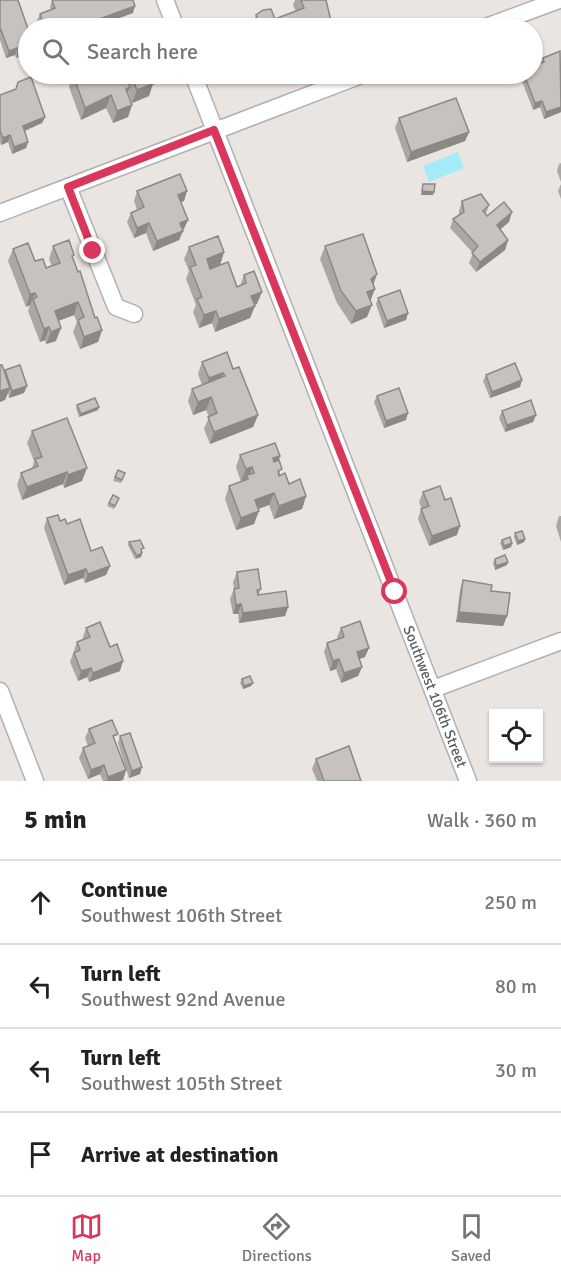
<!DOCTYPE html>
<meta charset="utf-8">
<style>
:root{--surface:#fff;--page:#f2f2f2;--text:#222;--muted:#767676;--line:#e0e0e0;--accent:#d9375b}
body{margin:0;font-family:Signika,sans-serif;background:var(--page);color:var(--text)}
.controls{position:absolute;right:18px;bottom:18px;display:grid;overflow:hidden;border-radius:0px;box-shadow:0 2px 4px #0004}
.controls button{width:54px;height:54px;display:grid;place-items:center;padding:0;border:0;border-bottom:2px solid var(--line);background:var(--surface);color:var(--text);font:30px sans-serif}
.stop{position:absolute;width:18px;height:18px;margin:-14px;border:4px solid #d9375b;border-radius:50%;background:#fff}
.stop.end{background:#d9375b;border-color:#fff;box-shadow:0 2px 6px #0008}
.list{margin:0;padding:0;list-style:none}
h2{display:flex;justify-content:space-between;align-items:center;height:78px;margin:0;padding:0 24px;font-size:26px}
h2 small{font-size:20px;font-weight:400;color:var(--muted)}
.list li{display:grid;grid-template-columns:39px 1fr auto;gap:18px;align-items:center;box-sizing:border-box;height:84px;padding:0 24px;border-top:2px solid var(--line)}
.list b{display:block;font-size:22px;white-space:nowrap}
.list p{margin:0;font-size:20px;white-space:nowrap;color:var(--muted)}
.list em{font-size:20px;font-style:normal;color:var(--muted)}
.icon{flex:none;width:33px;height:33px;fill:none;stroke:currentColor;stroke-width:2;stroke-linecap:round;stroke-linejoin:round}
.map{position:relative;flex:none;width:561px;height:781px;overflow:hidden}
.search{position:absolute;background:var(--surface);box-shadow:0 2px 4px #0004;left:18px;right:18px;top:18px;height:66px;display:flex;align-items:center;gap:15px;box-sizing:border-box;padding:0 21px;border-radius:33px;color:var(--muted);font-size:22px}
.sheet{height:414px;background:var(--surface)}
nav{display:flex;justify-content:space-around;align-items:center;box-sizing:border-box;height:84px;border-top:2px solid var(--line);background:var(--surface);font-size:16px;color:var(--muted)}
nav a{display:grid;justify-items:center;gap:3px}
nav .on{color:var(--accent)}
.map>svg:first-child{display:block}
</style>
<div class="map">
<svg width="561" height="781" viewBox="0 0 561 781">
<rect width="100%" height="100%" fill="#eae5e0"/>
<polygon fill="#a3ecf7" points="458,152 464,168 429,182 423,166"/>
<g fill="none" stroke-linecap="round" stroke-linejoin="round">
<g stroke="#aeb2b5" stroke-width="19">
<g id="minor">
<polyline points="165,0 176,28"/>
<polyline points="483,28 559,0"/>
<path id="s1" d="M193,74L468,781"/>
<polyline points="68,187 116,307 134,314"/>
<polyline points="0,213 364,74"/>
<polyline points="433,689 561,641"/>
<polyline points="0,691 35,781"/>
</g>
</g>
<use href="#minor" stroke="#fff" stroke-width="16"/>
</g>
<g fill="#aca7a4">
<polygon points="0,0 28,29 16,58 15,55 6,58 0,40"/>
<polygon points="52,0 133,13 91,28 40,28 37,20 40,14 51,9 50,7"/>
<polygon points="295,0 326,0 332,25 331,28 252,28 252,27 256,15 275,19 296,11 293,5"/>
<polygon points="543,58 561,112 544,119 540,107 533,110 520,76 521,74 532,74 541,63"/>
<polygon points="71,74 149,74 149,96 132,103 128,91 128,93 132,105 128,117 113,123 106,108 81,120 69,87 72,77"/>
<polygon points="0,95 45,117 42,123 25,131 28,142 26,148 12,154 8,142 1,145 0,142"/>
<polygon points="399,118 469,132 465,141 407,162 395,128"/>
<polygon points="561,163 561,182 557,171 559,164"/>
<polygon points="561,184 561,199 558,191"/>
<polygon points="137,191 187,191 184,201 181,202 184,229 183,230 179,240 153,251 146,233 134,238 127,222 131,213 137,210 134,201"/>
<polygon points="462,201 489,205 486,214 487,216 509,222 500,229 508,240 505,250 476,272 469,263 473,253 450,228 453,219 459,215 459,211"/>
<polygon points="53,246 73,259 95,318 102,330 98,342 80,349 73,332 77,322 74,315 58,321 56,341 46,344 45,340 40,342 28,311 30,305 26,307 8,261 13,249 46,268 52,266 49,259"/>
<polygon points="325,246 373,286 367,317 351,324 337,303 320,259"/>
<polygon points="189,247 224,252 220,265 237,287 240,286 244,275 257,304 255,305 250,318 215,332 212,323 199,328 193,312 196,305 186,279 189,271 184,259"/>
<polygon points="378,298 408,313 406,320 384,328 376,304"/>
<polygon points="202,362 233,369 258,415 253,427 210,444 204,429 209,417 206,410 193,415 188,401 192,389 202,385 198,374"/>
<polygon points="5,370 24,393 9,398 8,392 5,400 4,372"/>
<polygon points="486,375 520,387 490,398 483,381"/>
<polygon points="377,396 406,420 384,428 374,402"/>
<polygon points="77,405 99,407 98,410 79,417 76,408"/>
<polygon points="502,411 536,415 533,422 505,432 499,418"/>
<polygon points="32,431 82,481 64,488 63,484 22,500 17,485 21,473 32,469 34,461 27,443"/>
<polygon points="240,455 280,456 279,460 280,475 289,484 306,496 302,509 274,519 269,505 258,509 254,524 236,530 225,499 229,486 241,482 236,467"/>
<polygon points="118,470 125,473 121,483 113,481"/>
<polygon points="423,492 457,535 429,546 418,519 421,509 422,509 419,502"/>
<polygon points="113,495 119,498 114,509 107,506"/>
<polygon points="559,516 561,516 561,542 556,526"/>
<polygon points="47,518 67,524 91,551 110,566 106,575 85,583 83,578 64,585 44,528"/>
<polygon points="515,533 525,539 524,542 517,545 514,537"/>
<polygon points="502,540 512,543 511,547 503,550 500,543"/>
<polygon points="129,542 142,551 141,557 135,559 128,545"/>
<polygon points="495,559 507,565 495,570 493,563"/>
<polygon points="237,572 261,589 259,594 288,607 285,616 239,623 238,614 233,614 230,599 234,589 233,582"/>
<polygon points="463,580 491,591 507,616 503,626 456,622 460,590"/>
<polygon points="86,628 120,671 89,682 87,677 78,681 70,662 77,642 83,640 83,637"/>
<polygon points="341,628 365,657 359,659 362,667 358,676 341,683 336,669 330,671 324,652 327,643 338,639 337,637"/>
<polygon points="242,679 253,683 251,686 243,689 240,683"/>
<polygon points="89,729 115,742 126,770 123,780 119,781 103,781 100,774 88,779 79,758 83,748 88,746 85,738"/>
<polygon points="120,736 140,774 129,778 118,743"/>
<polygon points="316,759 361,781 317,781 312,769"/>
</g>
<g fill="#8c8886">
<polygon points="135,6 133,13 91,28 75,28"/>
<polygon points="332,25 331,28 323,28"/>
<polygon points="17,48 15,55 6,58 9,51"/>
<polygon points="28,48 28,54 16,58 18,52"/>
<polygon points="132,78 129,88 130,87 125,100 127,80"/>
<polygon points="153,84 149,96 132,103 137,90"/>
<polygon points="111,95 106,108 81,120 85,108"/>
<polygon points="542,101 540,107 533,110 535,103"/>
<polygon points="132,105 128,117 113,123 117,111"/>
<polygon points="561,107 561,112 544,119 546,112"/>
<polygon points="45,117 42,123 21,132 23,126"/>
<polygon points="469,132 465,141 407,162 411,152"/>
<polygon points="10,135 8,142 1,145 3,138"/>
<polygon points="28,142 26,148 12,154 14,147"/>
<polygon points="187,191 184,201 174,205 178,195"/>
<polygon points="422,191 434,192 433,195 421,195"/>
<polygon points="512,212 509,222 494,235 497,225"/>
<polygon points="188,220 184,229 176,232 180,223"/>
<polygon points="149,223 146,233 134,238 137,228"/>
<polygon points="183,231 179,240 153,251 157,241"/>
<polygon points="508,240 505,250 476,272 480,262"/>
<polygon points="224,252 220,265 202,272 207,259"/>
<polygon points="377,274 373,286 371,279"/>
<polygon points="375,289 370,302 367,292"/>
<polygon points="262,292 257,304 247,308 251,296"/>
<polygon points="35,293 30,305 26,307 30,294"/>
<polygon points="78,302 74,315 50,324 55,311"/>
<polygon points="372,305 367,317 351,324 356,311"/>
<polygon points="255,306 250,318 215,332 219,319"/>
<polygon points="216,311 212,323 199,328 204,315"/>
<polygon points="408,313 406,320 384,328 387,321"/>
<polygon points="49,327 45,340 40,342 44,329"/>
<polygon points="61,328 56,341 46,344 51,332"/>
<polygon points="102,330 98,342 80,349 84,337"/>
<polygon points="223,373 219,385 204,391 209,378"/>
<polygon points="522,380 520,387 490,398 492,392"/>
<polygon points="27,386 24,393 9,398 12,391"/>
<polygon points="10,388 5,400 0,402 0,391"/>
<polygon points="211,397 206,410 193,415 198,402"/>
<polygon points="99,407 98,410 79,417 81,414"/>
<polygon points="408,413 406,420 384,428 386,421"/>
<polygon points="258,415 253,427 210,444 214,432"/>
<polygon points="536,415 533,422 505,432 507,425"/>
<polygon points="280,456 276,469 273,458"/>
<polygon points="252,467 248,478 247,475 245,480 241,482 246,469"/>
<polygon points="87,468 82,481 64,488 68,475"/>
<polygon points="67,472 63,484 22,500 27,487"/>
<polygon points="274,493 269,505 250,512 255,500"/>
<polygon points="306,496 302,509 274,519 279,506"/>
<polygon points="259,511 254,524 236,530 241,518"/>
<polygon points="460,526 457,535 429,546 432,536"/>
<polygon points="525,539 524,542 517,545 518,541"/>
<polygon points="512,543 511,547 503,550 504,546"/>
<polygon points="142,553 141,557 135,559 137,556"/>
<polygon points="508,562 507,565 495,570 496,566"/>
<polygon points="110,566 106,575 85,583 88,574"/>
<polygon points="86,569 83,578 64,585 68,575"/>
<polygon points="241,604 238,614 233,614 236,605"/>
<polygon points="288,607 285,616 239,623 243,613"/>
<polygon points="459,612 507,616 503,626 456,622"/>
<polygon points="369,648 365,657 353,661 357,652"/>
<polygon points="339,659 336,669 330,671 333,661"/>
<polygon points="123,661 120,671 89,682 93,673"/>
<polygon points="362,667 358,676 341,683 344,673"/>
<polygon points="91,668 87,677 78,681 81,671"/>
<polygon points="253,683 251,686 243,689 244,686"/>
<polygon points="104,765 100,774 88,779 91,770"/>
<polygon points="142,767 140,774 129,778 132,771"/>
<polygon points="126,770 123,780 119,781 107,781 108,777"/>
</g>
<g fill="#c8c2bf" stroke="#8c8886" stroke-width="1.5">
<polygon points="0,0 18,0 28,29 28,48 18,52 17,48 9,51 1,30 0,31"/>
<polygon points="52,0 133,0 135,6 75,28 45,28 40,14 55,8"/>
<polygon points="301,0 326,0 332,25 323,28 260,28 261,28 256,15 263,10 271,9 275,19 304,8"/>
<polygon points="560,51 561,107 546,112 542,101 535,103 524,74 532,74 532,66 544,62 543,58"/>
<polygon points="76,74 149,74 153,84 137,90 132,78 127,80 130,87 126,89 132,105 117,111 111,95 85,108 73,75"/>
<polygon points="31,77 45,117 23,126 28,142 14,147 10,135 3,138 0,131 0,95 16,89 18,82"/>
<polygon points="456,98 469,132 411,152 399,118"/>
<polygon points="180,174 187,191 178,195 188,220 180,223 183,231 157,241 149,223 137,228 131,213 144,207 137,191"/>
<polygon points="423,184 435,184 434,192 422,191"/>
<polygon points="481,194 489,205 483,211 487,216 504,202 512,212 497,225 508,240 480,262 472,253 478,246 453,219 464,212 462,201"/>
<polygon points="363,234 377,274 371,279 375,289 367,292 372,305 356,311 341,291 325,246"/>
<polygon points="218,236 224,252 207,259 210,269 228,262 237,287 246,283 244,275 254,271 262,292 251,296 255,306 219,319 216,311 204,315 197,299 202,297 190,267 196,265 189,247"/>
<polygon points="69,240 74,255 72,256 78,272 80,271 95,318 97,317 102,330 84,337 78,320 84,317 78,302 55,311 61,328 51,332 49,327 44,329 33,299 37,297 35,293 30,294 13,249 28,243 35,261 43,259 46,268 60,263 53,246"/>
<polygon points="400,290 408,313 387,321 378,298"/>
<polygon points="227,352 233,369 239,367 258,415 214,432 208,417 217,413 211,397 198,402 192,389 225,376 223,373 209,378 202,362"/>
<polygon points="515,363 522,380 492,392 486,375"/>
<polygon points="0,365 2,365 10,388 0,391"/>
<polygon points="20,365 27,386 12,391 5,370"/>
<polygon points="399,388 408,413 386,421 377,396"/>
<polygon points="95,398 99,407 81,414 77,405"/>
<polygon points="531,400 536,415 507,425 502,411"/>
<polygon points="67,418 87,468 68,475 67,472 27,487 21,473 38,466 35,459 42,457 32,431"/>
<polygon points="275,443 280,456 273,458 274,462 279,460 282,469 278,471 279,476 285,473 289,484 300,479 306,496 279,506 274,493 255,500 259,511 241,518 229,486 248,479 247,475 254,473 252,467 246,469 240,455"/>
<polygon points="118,470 125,473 122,480 115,477"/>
<polygon points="440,486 445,500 451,498 460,526 432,536 421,509 429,506 423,492"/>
<polygon points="113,495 119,498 115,506 109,503"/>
<polygon points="58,515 60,521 65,519 67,524 80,519 91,551 102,547 110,566 88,574 86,569 68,575 47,518"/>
<polygon points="522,531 525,539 518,541 515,533"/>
<polygon points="510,537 512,543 504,546 502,540"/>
<polygon points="140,540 144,548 141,549 142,553 137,556 129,542"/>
<polygon points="505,555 508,562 496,566 495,559"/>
<polygon points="258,569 261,589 257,590 258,595 286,591 288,607 243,613 241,604 236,605 234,589 239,588 237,572"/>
<polygon points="463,580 492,585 491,591 510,593 507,616 459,612"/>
<polygon points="360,621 369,648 357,652 362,667 344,673 339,659 333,661 327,643 344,637 341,628"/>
<polygon points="100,622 110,647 117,644 123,661 93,673 91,668 81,671 74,653 80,650 77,642 90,637 86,628"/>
<polygon points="250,676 253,683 244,686 242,679"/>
<polygon points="112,720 118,734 113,736 126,770 108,777 104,765 91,770 83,748 95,743 89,729"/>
<polygon points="130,733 142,767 132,771 120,736"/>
<polygon points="349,746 361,781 324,781 316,759"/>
</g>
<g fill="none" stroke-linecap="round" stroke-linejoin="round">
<polyline stroke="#d9375b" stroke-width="8" points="93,251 68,187 214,130 395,592"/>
</g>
<g text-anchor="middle" stroke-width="6" stroke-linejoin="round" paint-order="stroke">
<g font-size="15" fill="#595e60" stroke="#fff">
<text dy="5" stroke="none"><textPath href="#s1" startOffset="668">Southwest 106th Street</textPath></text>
</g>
</g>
</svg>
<div class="controls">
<button><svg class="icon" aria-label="locate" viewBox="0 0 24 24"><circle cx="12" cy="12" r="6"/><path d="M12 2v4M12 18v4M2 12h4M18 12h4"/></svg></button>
</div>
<div class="stop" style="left:395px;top:592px"></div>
<div class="stop end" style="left:93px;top:251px"></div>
<div class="search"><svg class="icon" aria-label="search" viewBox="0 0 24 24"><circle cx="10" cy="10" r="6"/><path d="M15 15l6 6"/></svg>Search here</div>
</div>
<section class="sheet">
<h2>5 min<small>Walk · 360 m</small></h2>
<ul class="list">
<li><svg class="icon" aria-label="ahead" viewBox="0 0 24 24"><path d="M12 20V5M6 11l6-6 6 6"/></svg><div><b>Continue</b><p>Southwest 106th Street</p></div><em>250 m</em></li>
<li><svg class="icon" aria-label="left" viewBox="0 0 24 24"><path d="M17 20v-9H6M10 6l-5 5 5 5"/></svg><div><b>Turn left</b><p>Southwest 92nd Avenue</p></div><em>80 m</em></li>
<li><svg class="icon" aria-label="left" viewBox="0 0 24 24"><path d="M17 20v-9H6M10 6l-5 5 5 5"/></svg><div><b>Turn left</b><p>Southwest 105th Street</p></div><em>30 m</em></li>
<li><svg class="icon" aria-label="arrive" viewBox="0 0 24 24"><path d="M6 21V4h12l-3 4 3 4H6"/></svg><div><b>Arrive at destination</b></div></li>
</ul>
</section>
<nav>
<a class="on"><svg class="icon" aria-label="map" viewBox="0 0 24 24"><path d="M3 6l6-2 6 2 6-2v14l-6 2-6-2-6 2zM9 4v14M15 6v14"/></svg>Map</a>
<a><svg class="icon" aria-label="directions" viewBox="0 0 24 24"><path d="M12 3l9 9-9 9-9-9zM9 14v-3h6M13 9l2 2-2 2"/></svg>Directions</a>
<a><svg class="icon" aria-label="saved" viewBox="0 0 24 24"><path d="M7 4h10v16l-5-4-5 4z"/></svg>Saved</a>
</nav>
